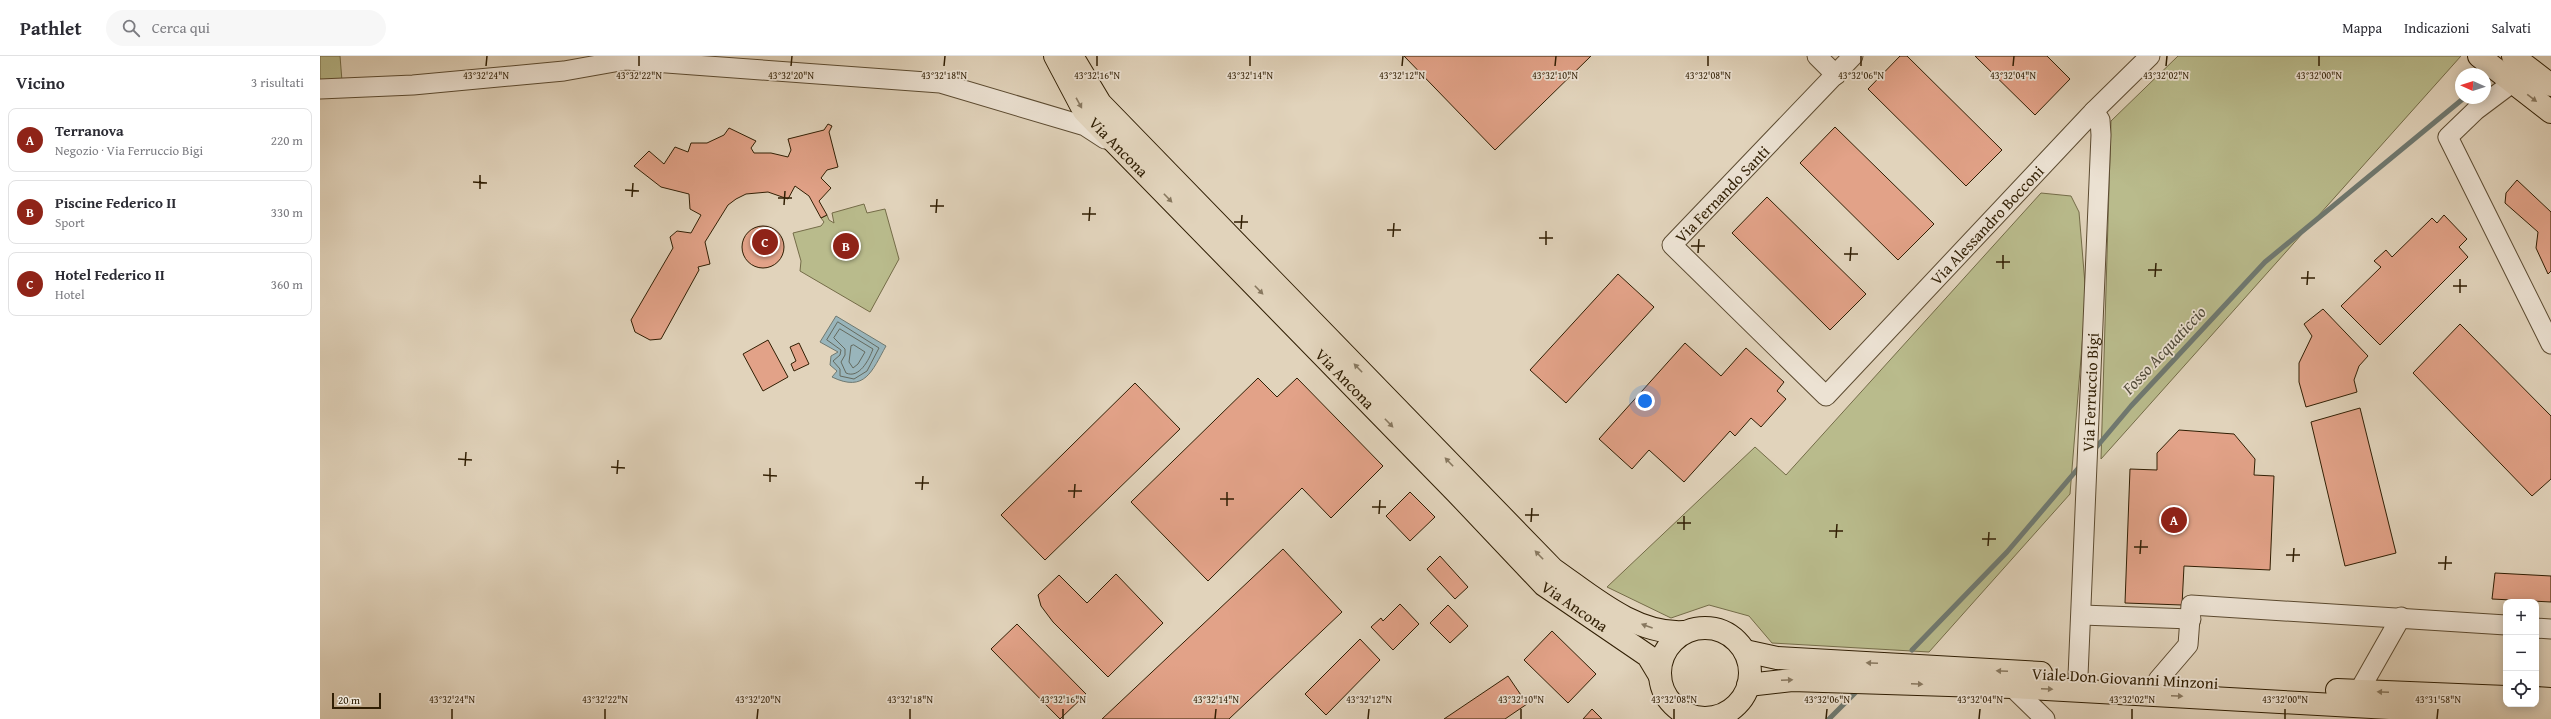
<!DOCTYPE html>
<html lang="it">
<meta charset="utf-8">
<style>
:root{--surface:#fff;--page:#f7f7f7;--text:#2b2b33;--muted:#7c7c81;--line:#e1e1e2;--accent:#8f2418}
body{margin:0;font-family:"Gentium Book Plus",serif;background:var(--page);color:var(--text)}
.controls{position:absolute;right:12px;bottom:12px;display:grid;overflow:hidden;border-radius:8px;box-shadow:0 2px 10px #0003}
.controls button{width:36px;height:36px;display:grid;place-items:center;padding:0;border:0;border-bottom:1px solid var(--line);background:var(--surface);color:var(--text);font:20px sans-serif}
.compass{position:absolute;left:2135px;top:12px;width:36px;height:36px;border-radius:50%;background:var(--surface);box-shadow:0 2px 10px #0003;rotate:273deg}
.scale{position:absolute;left:12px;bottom:10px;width:49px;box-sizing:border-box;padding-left:4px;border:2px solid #301e03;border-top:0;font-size:11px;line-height:14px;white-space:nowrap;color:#301e03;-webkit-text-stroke:3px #ece2d3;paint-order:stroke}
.you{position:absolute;left:1325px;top:345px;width:14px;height:14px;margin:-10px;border:3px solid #fff;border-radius:50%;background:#1a73e8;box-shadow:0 0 0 6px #1a73e833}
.badge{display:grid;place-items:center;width:26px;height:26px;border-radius:50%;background:var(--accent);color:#fff;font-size:13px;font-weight:700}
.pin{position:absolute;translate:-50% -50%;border:2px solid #fff;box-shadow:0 1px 4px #0006}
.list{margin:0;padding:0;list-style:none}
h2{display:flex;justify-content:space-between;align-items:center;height:52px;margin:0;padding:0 16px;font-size:17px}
h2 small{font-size:13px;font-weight:400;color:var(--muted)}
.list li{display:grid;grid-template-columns:26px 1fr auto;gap:12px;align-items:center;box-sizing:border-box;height:64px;margin:0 8px 8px;padding:0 8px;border:1px solid var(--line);border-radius:8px}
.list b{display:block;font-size:15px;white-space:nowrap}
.list p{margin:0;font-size:13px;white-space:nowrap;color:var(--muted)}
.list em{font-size:13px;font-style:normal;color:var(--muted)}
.icon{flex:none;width:22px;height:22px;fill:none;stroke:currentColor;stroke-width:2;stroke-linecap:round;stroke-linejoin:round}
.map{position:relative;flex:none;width:2231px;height:663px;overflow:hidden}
header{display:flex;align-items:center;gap:24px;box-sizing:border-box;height:56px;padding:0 20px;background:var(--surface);border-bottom:1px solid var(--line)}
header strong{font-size:19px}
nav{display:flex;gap:22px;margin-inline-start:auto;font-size:14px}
.search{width:280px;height:36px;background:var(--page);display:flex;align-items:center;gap:10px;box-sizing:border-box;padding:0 14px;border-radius:22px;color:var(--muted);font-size:15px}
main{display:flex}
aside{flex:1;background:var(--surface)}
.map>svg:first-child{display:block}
</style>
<header>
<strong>Pathlet</strong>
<div class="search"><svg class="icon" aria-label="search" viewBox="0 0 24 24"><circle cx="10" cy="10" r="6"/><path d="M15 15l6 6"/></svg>Cerca qui</div>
<nav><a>Mappa</a><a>Indicazioni</a><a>Salvati</a></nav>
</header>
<main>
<aside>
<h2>Vicino<small>3 risultati</small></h2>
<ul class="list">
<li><span class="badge">A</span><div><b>Terranova</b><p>Negozio · Via Ferruccio Bigi</p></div><em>220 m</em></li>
<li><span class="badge">B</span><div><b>Piscine Federico II</b><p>Sport</p></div><em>330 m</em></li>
<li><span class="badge">C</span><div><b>Hotel Federico II</b><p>Hotel</p></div><em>360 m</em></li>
</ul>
</aside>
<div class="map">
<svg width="2231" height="663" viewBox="0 0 2231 663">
<rect width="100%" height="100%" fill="#e1d3bb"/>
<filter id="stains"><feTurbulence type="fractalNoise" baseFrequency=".005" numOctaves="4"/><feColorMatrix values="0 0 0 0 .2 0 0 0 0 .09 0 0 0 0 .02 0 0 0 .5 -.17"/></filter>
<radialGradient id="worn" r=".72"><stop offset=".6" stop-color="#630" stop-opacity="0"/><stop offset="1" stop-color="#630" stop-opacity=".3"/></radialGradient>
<g fill="#b9bb8c" stroke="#746c48">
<polygon points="0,0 20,0 22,25 0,26"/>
<polygon points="1858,0 2141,0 1781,403 1791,65"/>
<polygon points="1721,137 1751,140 1759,156 1766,240 1750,438 1609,596 1452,587 1429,560 1389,549 1351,562 1287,531 1435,391 1466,419"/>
<polygon points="544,148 547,157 565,153 579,203 550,256 480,215 481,205 473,177 501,170 504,166 501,162 507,159 509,164 514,167 512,157"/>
</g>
<path fill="#99b5bb" stroke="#6f7971" d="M516,260L566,290C552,315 545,337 512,321L517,315L510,309L511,300L518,296L500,286Z"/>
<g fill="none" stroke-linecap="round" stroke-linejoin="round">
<g stroke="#646a5f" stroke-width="1">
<polygon points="518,266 559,292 547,315 534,323 520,320 520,313 513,305 520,299 521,294 507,284"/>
<path d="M520,273L553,293C549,304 539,323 526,317L521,306L525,299V293L514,282Z"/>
<polygon points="534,289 545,296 538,308 533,312 529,306 531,290"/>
</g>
<g stroke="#6f7971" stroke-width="5">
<polyline points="1774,394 1811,350 1945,206 2144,42"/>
<polyline points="1592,594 1687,496 1761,409"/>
<polyline points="1509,663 1539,633"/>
</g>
</g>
<g fill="#e2a288" stroke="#301e03">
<polygon points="1084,0 1271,0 1175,94"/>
<polygon points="1580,0 1587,0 1682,94 1646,130 1548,33"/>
<polygon points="1655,0 1727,0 1750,23 1715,59"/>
<polygon points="508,68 512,70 509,76 518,111 507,114 501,122 511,132 499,145 507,159 501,162 489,140 475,130 468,143 448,136 426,138 416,143 408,149 385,186 390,208 378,211 379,214 341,283 330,284 315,276 311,264 353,192 350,181 357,175 371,177 381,159 370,153 369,138 341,131 314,110 329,95 344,108 355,91 368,96 371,87 387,87 404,79 409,72 436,85 431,92 434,97 451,97 468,101 471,94 468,83 504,74"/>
<polygon points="1515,71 1614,168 1578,204 1480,107"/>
<polygon points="2197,124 2231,156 2231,215 2228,218 2216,192 2218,176 2185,147 2186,137"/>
<polygon points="1447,141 1546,238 1510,274 1412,177"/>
<polygon points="2124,159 2147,183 2139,191 2148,201 2060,289 2021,250 2061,211 2054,205 2066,194 2072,201 2112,162 2117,167"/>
<circle cx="443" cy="191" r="21"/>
<polygon points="1298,218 1334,251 1246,347 1210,314"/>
<polygon points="2003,253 2048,300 2039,310 2034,324 2037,336 1986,351 1979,326 1979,307 1992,280 1984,268"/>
<polygon points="2140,268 2231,360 2231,423 2212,440 2093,317"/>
<polygon points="448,284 468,321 443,335 423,298"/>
<polygon points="479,287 489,308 474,315 471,308 476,305 470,291"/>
<polygon points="1365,287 1401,320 1426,292 1464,326 1457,335 1466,343 1441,371 1431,362 1415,380 1410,375 1364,426 1329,394 1312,413 1279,383"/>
<polygon points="938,322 957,341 977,322 1063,410 1011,462 982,432 888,525 811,446"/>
<polygon points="815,327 860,373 725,504 681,459"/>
<polygon points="2040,352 2076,497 2025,510 1991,366"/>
<polygon points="1859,374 1914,378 1935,403 1934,419 1954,420 1950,514 1864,510 1862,549 1805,547 1810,413 1837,414 1837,397"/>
<polygon points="1090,436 1115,461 1090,485 1066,460"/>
<polygon points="963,493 1022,556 909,663 782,663"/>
<polygon points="1120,500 1148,531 1135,543 1107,513"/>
<polygon points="2175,517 2231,520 2231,546 2172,543"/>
<polygon points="796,518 843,567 788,621 733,566 721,550 718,539 739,519 767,547"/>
<polygon points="1080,548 1099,568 1073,594 1051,571 1061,562 1063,565"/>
<polygon points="1128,549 1148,570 1130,587 1110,567"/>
<polygon points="697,568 766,638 740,663 671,593"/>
<polygon points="1232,575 1276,618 1248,647 1204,604"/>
<polygon points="1040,583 1060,604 1006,659 985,638"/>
<polygon points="1188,620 1207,648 1185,663 1124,663"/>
<polygon points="1272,653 1282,663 1263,663"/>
</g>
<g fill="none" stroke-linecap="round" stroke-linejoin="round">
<g stroke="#5c4b31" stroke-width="21">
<g id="minor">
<polyline points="1497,0 1516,19"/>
<path id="s1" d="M1533,0L1352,189L1506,340L1774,55L1830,0"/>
<polyline points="2192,27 2156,54 2128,81 2231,288"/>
<polyline points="0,33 93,29 244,15 306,4 620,27 765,70 785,83"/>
<polyline points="1762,559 1871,563"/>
<polyline points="2216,572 2231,573"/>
<path id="s2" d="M1758,620L1781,79L1780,64L1774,55"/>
<polyline points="1838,624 1868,589 1871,549 2186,569"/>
<polyline points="1692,631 1725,663"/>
<polyline points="2039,635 2081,561"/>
</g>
</g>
<g stroke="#301e03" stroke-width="24">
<g id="major">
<path id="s3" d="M735,0L764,55L1136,436L1224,529L1328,600L1340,620"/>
<path d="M752,0L780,47L1233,513C1272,540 1315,579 1364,576"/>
<polyline points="2159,0 2231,56"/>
<polyline points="2193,0 2231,29"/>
<circle cx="1385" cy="617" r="45"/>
<polyline points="1425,595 1457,602 1721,617"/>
<polyline points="1428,629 1472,624 1692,631 2231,661"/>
<polyline points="2017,634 2186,641"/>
<polyline points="2216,642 2231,643"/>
</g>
</g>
<use href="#minor" stroke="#ece2d3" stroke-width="19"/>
<use href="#major" stroke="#e1d3bb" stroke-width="22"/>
</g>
<defs><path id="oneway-solid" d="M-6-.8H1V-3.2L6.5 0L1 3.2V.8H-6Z"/></defs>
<g fill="#88785f">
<use href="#oneway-solid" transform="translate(2212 42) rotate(37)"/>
<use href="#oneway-solid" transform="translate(759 47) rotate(61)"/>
<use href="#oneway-solid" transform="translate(848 142) rotate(46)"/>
<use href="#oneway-solid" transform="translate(939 234) rotate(46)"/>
<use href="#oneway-solid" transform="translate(1038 312) rotate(-134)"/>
<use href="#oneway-solid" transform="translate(1069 367) rotate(46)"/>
<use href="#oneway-solid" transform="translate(1129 406) rotate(-134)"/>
<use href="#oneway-solid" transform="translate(1219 499) rotate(-134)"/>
<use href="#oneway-solid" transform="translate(1327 570) rotate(-160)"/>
<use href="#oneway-solid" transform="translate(1552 607) rotate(-177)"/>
<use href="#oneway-solid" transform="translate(1682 615) rotate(-177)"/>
<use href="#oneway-solid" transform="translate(1467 624) rotate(-3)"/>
<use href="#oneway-solid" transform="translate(1597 628) rotate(2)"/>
<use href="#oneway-solid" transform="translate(1727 633) rotate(3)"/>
<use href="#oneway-solid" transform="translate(2063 636) rotate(-178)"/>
<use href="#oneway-solid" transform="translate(1857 640) rotate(3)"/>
</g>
<path fill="none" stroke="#301e03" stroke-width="1.5" d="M166,10L167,0M319,10V0M471,10L472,0M624,10L625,0M777,10V0M930,10V0M1082,10L1083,0M1235,10L1236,0M1388,10V0M1541,10V0M1693,10L1694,0M1846,10L1847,0M1999,10V0M153,126L167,127M160,133V119M305,134L319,135M312,141L313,127M458,142H472M464,149L465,135M610,150H624M616,157L617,143M762,158H776M769,165L770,151M914,166H928M921,173L922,159M1067,174H1081M1073,181L1074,167M1219,182H1233M1226,189V175M1371,190H1385M1378,197L1379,183M1524,198H1538M1530,205L1531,191M1676,206H1690M1683,213V199M1828,214H1842M1835,221L1836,207M1981,222H1995M1987,229L1988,215M2133,230H2147M2140,237V223M138,403L152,404M145,410L146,396M291,411L305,412M297,418L298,404M443,419L457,420M450,426V412M595,427H609M602,434L603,420M748,435H762M754,442L755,428M900,443H914M907,450V436M1052,451H1066M1059,458L1060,444M1205,459H1219M1211,466L1212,452M1357,467H1371M1364,474V460M1509,475H1523M1516,482L1517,468M1662,483H1676M1668,490L1669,476M1814,491H1828M1820,498L1821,484M1966,499H1980M1973,506L1974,492M2118,507H2132M2125,514L2126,500M132,663V653M285,663V653M437,663L438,653M590,663V653M743,663V653M895,663L896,653M1048,663L1049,653M1201,663V653M1354,663V653M1506,663L1507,653M1659,663L1660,653M1812,663V653M1965,663V653M2117,663L2118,653"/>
<g text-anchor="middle" stroke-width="3.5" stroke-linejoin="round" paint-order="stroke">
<g font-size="16" fill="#301e03" stroke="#ece2d3">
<text dy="6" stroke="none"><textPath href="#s3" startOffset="112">Via Ancona</textPath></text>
<text transform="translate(1402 138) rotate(-46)" y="6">Via Fernando Santi</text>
<text dy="6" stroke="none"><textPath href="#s1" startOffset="712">Via Alessandro Bocconi</textPath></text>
<text dy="6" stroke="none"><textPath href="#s3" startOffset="436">Via Ancona</textPath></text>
<text dy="6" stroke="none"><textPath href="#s2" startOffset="284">Via Ferruccio Bigi</textPath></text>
<text dy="6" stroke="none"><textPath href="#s3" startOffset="760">Via Ancona</textPath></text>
<text transform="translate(1805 622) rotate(3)" y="6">Viale Don Giovanni Minzoni</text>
</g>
<g font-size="17" font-style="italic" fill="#504b3a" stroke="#ece2d3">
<text transform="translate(1844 294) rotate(-47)" y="6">Fosso Acquaticcio</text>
</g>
</g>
<g font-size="10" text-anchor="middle" fill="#301e03" stroke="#ece2d3" stroke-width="3.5" stroke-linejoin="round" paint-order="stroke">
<text x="166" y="23">43°32'24"N</text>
<text x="319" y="23">43°32'22"N</text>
<text x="471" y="23">43°32'20"N</text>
<text x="624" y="23">43°32'18"N</text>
<text x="777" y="23">43°32'16"N</text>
<text x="930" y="23">43°32'14"N</text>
<text x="1082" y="23">43°32'12"N</text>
<text x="1235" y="23">43°32'10"N</text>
<text x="1388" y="23">43°32'08"N</text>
<text x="1541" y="23">43°32'06"N</text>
<text x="1693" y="23">43°32'04"N</text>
<text x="1846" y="23">43°32'02"N</text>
<text x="1999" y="23">43°32'00"N</text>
<text x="132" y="647">43°32'24"N</text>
<text x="285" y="647">43°32'22"N</text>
<text x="438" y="647">43°32'20"N</text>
<text x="590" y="647">43°32'18"N</text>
<text x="743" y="647">43°32'16"N</text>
<text x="896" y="647">43°32'14"N</text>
<text x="1049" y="647">43°32'12"N</text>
<text x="1201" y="647">43°32'10"N</text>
<text x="1354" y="647">43°32'08"N</text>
<text x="1507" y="647">43°32'06"N</text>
<text x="1660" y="647">43°32'04"N</text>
<text x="1812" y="647">43°32'02"N</text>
<text x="1965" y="647">43°32'00"N</text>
<text x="2118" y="647">43°31'58"N</text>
</g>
<rect width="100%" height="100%" filter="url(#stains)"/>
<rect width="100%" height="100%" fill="url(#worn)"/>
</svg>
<div class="controls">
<button>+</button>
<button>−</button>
<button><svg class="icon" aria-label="locate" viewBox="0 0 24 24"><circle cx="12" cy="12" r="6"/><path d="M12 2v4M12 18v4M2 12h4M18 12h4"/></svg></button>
</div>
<svg class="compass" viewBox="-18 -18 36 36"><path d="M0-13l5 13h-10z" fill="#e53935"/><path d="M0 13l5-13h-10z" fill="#7c7c81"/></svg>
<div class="scale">20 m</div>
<div class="you"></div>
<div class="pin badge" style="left:1854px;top:464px">A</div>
<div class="pin badge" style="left:526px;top:190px">B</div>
<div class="pin badge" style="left:445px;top:186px">C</div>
</div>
</main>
